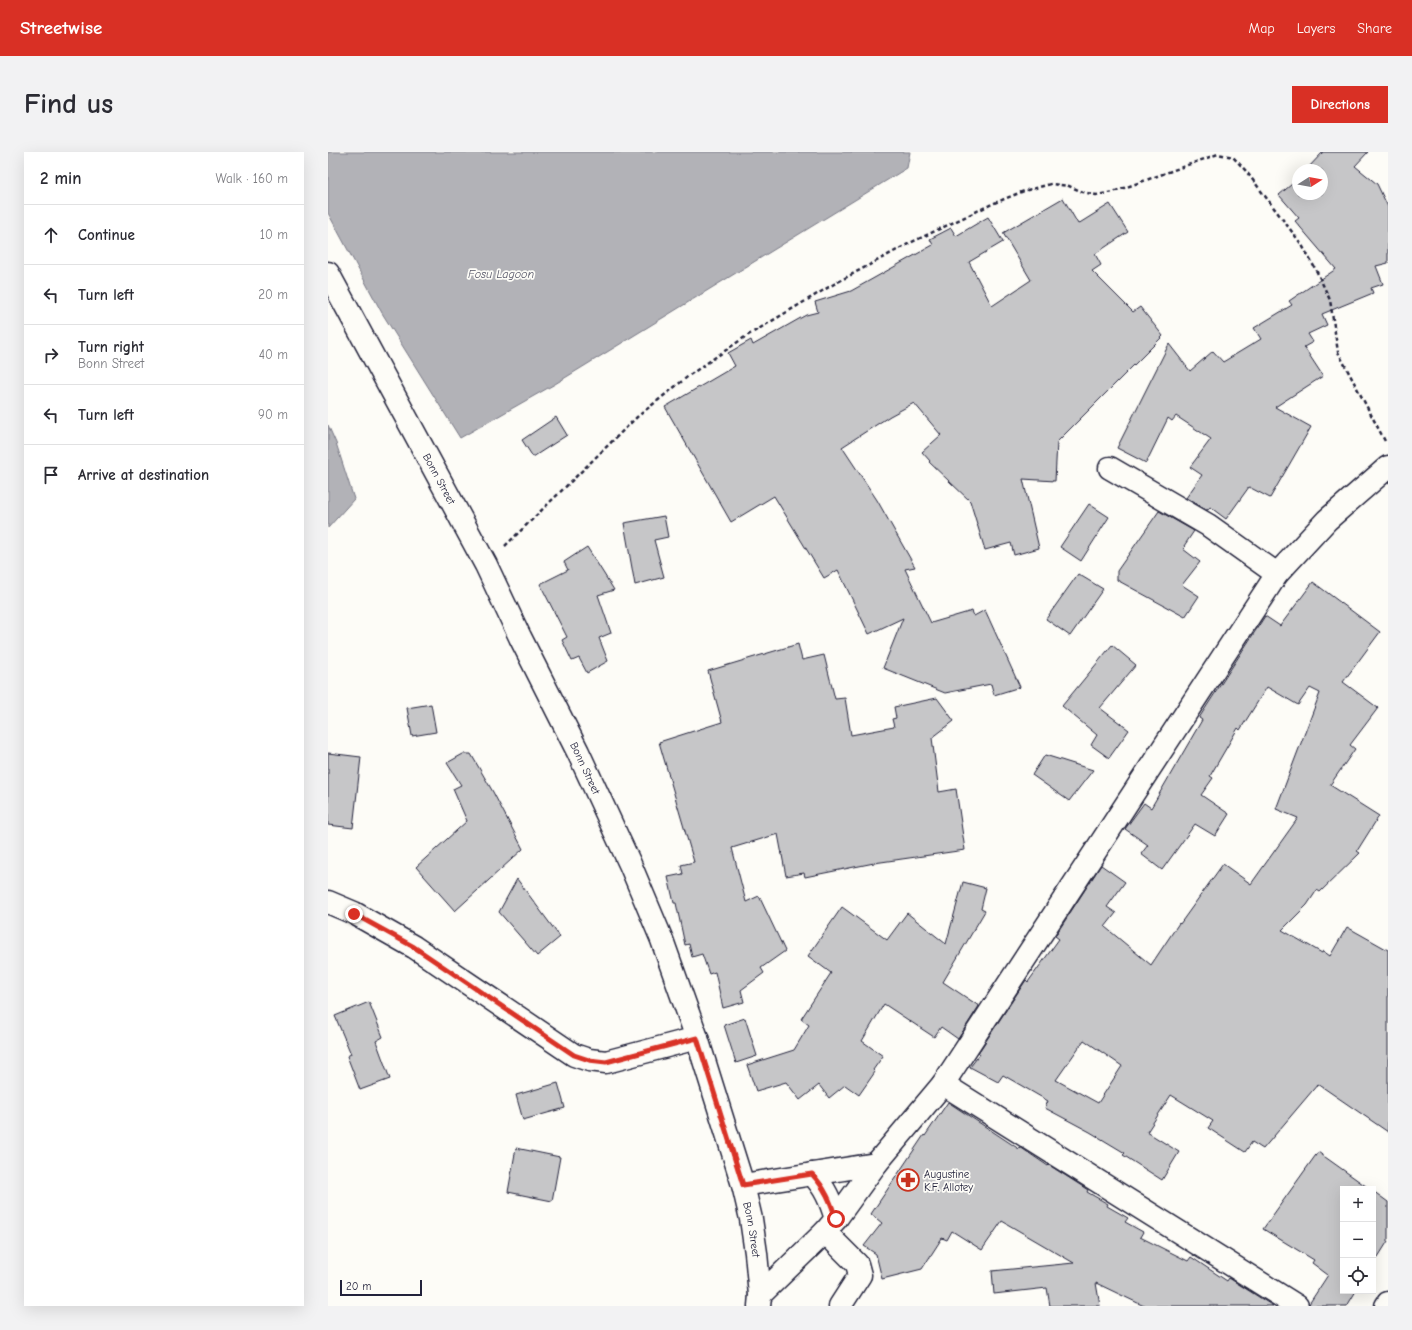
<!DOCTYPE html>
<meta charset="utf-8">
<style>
:root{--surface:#fff;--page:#f2f2f3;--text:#2b2b33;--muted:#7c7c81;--line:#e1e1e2;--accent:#d93025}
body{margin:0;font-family:"Comic Neue",sans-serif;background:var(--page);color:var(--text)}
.controls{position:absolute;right:12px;bottom:12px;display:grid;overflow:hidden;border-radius:0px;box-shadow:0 4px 16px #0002}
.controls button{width:36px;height:36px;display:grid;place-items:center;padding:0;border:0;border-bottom:1px solid var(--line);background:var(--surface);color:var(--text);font:20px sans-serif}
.compass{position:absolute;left:964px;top:12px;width:36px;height:36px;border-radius:50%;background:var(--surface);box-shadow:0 4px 16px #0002;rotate:79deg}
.scale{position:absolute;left:12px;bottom:10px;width:82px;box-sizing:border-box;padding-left:4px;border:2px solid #22223b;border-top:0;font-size:11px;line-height:14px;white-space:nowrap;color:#22223b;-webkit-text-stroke:3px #fdfcf7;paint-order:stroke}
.stop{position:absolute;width:12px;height:12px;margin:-9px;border:3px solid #d93025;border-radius:50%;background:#fff}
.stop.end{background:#d93025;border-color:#fff;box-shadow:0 1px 4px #0008}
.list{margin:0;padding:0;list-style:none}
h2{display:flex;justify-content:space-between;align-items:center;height:52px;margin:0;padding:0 16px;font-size:17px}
h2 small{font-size:13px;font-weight:400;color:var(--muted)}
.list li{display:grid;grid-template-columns:26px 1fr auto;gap:12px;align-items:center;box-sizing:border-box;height:60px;padding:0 16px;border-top:1px solid var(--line)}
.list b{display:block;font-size:15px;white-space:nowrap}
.list p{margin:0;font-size:13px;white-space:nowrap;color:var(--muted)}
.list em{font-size:13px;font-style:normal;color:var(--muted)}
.icon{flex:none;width:22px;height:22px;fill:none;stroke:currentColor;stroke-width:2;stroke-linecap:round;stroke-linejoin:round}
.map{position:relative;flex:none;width:1060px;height:1154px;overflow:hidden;border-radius:0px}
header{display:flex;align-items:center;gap:24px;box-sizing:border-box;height:56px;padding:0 20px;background:var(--accent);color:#fff}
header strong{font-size:19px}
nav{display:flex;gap:22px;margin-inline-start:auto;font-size:14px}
.intro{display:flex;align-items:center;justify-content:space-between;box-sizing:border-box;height:96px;padding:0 24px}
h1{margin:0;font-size:28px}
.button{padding:10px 18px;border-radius:0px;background:var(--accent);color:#fff;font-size:14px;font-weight:700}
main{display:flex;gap:24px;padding:0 24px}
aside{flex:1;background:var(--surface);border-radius:0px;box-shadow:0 4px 16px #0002}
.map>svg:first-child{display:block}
</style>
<header>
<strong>Streetwise</strong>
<nav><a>Map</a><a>Layers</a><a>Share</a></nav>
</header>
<div class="intro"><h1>Find us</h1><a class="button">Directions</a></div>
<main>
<aside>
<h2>2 min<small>Walk · 160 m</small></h2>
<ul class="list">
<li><svg class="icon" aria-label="ahead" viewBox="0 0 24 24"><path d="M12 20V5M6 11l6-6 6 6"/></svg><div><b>Continue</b></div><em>10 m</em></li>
<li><svg class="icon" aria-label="left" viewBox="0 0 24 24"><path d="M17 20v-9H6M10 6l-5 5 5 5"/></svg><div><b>Turn left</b></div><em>20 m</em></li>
<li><svg class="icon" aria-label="right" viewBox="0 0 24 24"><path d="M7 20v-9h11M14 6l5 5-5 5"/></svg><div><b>Turn right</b><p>Bonn Street</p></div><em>40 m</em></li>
<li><svg class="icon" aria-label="left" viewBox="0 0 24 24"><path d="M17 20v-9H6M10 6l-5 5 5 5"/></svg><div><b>Turn left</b></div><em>90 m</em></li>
<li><svg class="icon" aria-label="arrive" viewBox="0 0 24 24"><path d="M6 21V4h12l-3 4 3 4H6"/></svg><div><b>Arrive at destination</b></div></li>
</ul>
</aside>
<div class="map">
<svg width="1060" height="1154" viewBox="0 0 1060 1154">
<rect width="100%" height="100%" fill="#fdfcf7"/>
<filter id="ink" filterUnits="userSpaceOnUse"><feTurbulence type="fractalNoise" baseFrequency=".025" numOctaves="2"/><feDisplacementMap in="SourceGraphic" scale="8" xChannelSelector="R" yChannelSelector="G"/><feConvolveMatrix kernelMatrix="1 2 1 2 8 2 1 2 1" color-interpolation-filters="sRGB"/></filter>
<g filter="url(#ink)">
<g fill="#b2b2b7" stroke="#787885">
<polygon points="0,0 582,0 579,16 227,232 132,286 54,161 0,61"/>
<polygon points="0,273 8,291 26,347 0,376"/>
</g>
<g fill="#c6c6c8" stroke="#22223b" fill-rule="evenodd">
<polygon points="995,0 1040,0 1027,14 1049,32 1060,55 1060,111 1048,114 1055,132 1043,136 1045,141 994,162 999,173 980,182 985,190 976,195 995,224 947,255 983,275 942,346 921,335 898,367 882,355 880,358 858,346 874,323 862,315 883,287 848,264 844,269 840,266 818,311 789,296 841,192 862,219 885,199 895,210 933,187 926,176 964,153 961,149 1008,117 967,69 971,66 951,43 970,27 970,42 994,42 994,18 978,18"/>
<polygon points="735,46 750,72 782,52 800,80 767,102 773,113 764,119 805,160 812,155 835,184 729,290 727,329 695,327 711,396 686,403 683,391 657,398 642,349 601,310 602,309 594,300 613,283 586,251 562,264 514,295 549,348 587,415 577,417 603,471 644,459 646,464 657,458 692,535 666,543 663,532 617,541 555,516 575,466 541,482 510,418 496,426 446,344 403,370 337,255 407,214 400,201 423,188 425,193 478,163 490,160 487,150 523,139 605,93 602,87 623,76 628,84 660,65 675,90 641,110 664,154 703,128 675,81"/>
<polygon points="228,265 239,283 205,305 194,288"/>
<polygon points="761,352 781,365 753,409 732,395"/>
<polygon points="831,359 866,379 856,394 857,395 855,397 872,410 854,433 871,444 857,465 789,428 789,419"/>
<polygon points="336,364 340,385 326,388 336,425 307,433 296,371"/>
<polygon points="259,395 286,438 270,443 283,481 271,486 280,509 259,521 251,506 244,509 234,488 239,485 212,432 240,418 236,410"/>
<polygon points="750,422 775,437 742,484 718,467"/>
<path d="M985,430L1052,480L1015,530L1050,556L1022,593L1027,597L1002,633L1051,664L1029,699L1032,701L992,740L989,738L979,753L954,778L994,801L995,799L1002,804L1019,775L1060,798V980L990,932L935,997L924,990L917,1000L880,976L885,969L843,943L819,980L851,1000L834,1028L795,1003L797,1001L762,980L717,956L720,949L675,923L670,930L642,915L652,902L650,901L698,828L700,830L731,787L727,784L773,713L797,730L779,755L788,761L777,775L823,813L851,771L852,772L895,712L923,732L970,666L948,657L992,541L982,536L970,553L939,535L912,578L910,576L882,624L885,626L873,643L901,662L887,684L867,672L834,718L813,702L820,693L797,677L816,651L823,656L874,568L871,566L937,464L952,474ZM756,888L794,914L770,951L728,928Z"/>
<polygon points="470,492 474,508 496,503 507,547 517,546 523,583 566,575 564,567 568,566 566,555 609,546 626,569 604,586 611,640 628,637 637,698 546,711 477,725 476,721 458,724 450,682 404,696 418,750 431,744 457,799 433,816 436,821 413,838 416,850 395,856 387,820 381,822 374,802 364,805 361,792 357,793 348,751 346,751 340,725 355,722 353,713 366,710 331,590 394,570 380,519"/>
<polygon points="784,493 808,513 772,556 801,578 781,606 763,593 769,583 734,554"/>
<polygon points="103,552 108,580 84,584 79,556"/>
<polygon points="0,601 33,605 25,676 0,673"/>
<polygon points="135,602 143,602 165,640 195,697 127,759 88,715 139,669 125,637 133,633 119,611"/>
<polygon points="717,603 765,618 741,649 704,623"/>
<polygon points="189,727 232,785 209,804 171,760"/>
<polygon points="635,730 658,736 653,757 657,759 615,830 651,854 630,887 613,875 606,885 556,852 534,889 555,904 545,918 547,920 531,943 517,933 501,946 491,933 472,948 458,930 428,939 419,913 466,898 481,873 473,867 503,821 480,804 514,755 559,788 579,761 618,792"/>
<polygon points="41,850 55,885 48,889 62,927 32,938 19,904 23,902 7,864"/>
<polygon points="417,866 429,904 408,911 396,873"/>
<polygon points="230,931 237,956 195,968 188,943"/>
<polygon points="620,950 691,997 692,995 720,1014 721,1013 760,1038 759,1040 780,1052 779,1054 800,1066 797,1070 815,1080 812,1085 860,1109 863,1105 899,1129 901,1126 945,1154 816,1154 768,1131 772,1154 722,1154 719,1136 666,1142 664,1119 746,1111 674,1069 654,1098 624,1079 619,1088 614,1086 594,1117 554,1127 548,1102 536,1094 554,1071 543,1062 596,983 597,984"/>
<polygon points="188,996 232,1005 224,1049 180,1040"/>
<polygon points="990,1000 1042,1037 1015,1037 1015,1139 1028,1139 1019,1154 981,1154 981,1152 1000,1123 984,1111 986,1108 935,1077"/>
<polygon points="1045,1039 1060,1050 1060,1089 1045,1113"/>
</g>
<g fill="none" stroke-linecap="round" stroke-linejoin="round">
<g stroke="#22223b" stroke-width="25">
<g id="minor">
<path id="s1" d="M0,121L158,413L192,485L250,600L302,712L334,788L369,886L415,1033L423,1067L428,1101L432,1143L431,1154"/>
<polyline points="782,316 880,373 949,422"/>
<polyline points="0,750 26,761 86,795 246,903 261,908 278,910 369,886"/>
<polyline points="615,932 969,1154"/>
<path d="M484,1022C497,1035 503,1050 508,1067"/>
<polyline points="415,1033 548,1012"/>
<polyline points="497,1080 529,1112 532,1123 512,1154"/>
<polyline points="432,1143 497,1080 508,1067 548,1012 615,932 949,422 999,368 1060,315"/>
<polyline points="1058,1154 1060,1151"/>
</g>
</g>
<polyline stroke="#22223b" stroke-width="2.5" stroke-dasharray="4 3" stroke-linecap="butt" points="177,394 309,265 363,222 417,185 506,132 582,91 664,52 696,39 723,32 741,34 755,40 768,43 785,40 890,2 905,5 918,19 974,93 989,120 1002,148 1010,200 1058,291"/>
<use href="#minor" stroke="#fdfcf7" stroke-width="22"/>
</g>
</g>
<g fill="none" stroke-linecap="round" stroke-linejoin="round" filter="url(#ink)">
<path stroke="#d93025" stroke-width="5" d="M26,762L86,795L246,903L261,908L278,910L369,886L415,1033L484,1022C497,1036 503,1050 508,1067"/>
</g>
<defs>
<g id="pharmacy-ring" transform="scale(1.15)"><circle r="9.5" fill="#fdfcf7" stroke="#c8321e" stroke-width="1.5"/><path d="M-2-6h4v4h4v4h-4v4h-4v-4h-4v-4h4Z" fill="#c8321e"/></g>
</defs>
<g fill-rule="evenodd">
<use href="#pharmacy-ring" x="580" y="1028"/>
</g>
<g text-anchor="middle" stroke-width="3.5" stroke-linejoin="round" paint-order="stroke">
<g font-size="11" fill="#22223b" stroke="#fdfcf7">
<text dy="4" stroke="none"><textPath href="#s1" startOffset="234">Bonn Street</textPath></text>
<text dy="4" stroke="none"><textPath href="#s1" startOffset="558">Bonn Street</textPath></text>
<text dy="4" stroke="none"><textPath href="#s1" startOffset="1050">Bonn Street</textPath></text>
</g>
<g font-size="11" fill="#22223b" stroke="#fdfcf7" text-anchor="start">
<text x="596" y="1026">Augustine<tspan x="596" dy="13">K.F. Allotey</tspan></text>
</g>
<g font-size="12" font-style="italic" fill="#545466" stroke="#fdfcf7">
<text x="173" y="126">Fosu Lagoon</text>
</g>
</g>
</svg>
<div class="controls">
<button>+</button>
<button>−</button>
<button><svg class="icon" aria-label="locate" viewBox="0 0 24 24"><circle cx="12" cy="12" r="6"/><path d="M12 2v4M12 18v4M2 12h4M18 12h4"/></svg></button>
</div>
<svg class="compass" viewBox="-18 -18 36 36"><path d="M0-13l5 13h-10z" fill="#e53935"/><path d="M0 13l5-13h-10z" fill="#7c7c81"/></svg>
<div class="scale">20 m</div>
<div class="stop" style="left:508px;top:1067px"></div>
<div class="stop end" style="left:26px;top:762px"></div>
</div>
</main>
